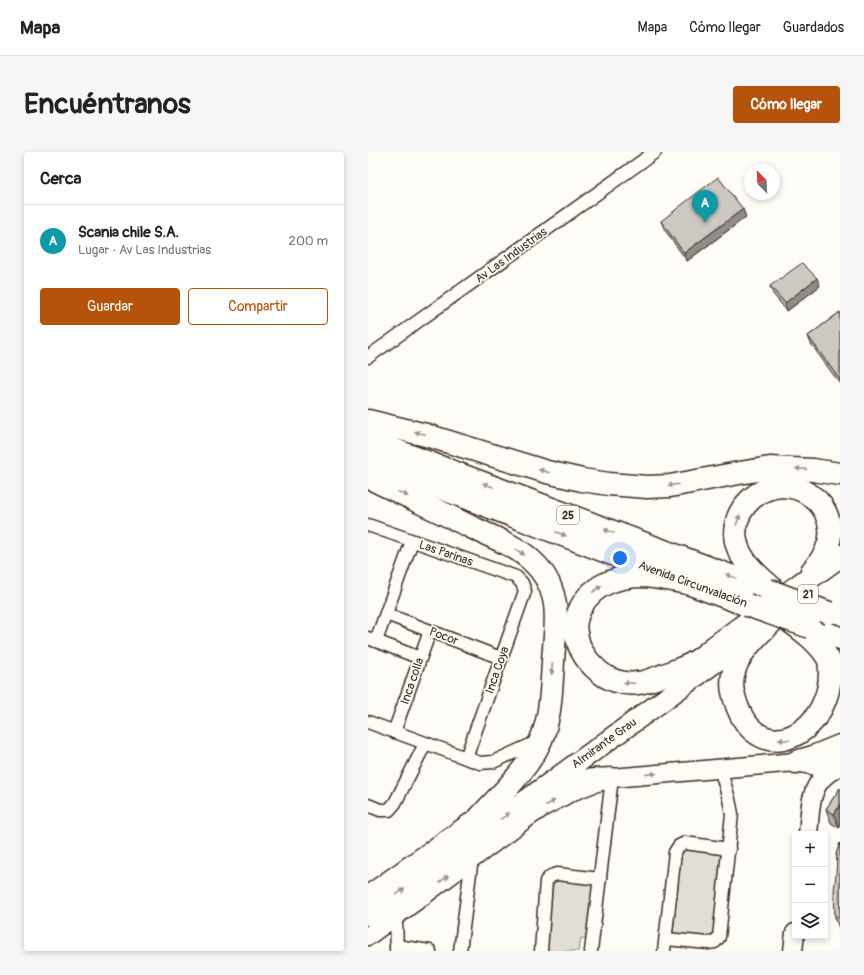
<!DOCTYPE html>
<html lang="es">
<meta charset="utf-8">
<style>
:root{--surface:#fff;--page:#f6f6f6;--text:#222;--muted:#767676;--line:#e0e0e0;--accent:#b45309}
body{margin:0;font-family:Pangolin,sans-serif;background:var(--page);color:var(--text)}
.controls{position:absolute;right:12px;bottom:12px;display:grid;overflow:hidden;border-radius:4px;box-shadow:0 2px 6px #0003}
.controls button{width:36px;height:36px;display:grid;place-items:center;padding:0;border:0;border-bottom:1px solid var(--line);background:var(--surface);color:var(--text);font:20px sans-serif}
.compass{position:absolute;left:376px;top:12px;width:36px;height:36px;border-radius:50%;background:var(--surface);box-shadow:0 2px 6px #0003;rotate:336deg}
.you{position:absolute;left:252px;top:406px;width:14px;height:14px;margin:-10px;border:3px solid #fff;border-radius:50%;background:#1a73e8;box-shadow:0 0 0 6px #1a73e833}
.badge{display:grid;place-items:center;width:26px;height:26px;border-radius:50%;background:var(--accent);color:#fff;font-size:13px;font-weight:700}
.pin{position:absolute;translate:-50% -33px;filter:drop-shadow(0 1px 2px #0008)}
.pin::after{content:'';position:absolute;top:21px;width:14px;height:12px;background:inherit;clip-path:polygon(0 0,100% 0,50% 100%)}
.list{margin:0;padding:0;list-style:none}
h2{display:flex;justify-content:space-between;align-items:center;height:52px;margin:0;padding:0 16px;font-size:17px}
h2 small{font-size:13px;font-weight:400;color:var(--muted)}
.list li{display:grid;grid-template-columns:26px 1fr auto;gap:12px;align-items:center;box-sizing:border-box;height:72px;padding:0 16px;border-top:1px solid var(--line)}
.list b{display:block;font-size:15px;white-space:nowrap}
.list p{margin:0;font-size:13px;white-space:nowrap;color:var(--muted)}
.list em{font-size:13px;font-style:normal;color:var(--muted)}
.actions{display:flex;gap:8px;padding:12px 16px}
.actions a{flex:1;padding:9px 0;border:1px solid var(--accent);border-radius:4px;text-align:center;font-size:14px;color:var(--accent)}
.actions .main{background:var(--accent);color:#fff}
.icon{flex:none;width:22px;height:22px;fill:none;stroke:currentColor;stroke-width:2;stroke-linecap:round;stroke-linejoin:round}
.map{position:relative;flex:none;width:472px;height:799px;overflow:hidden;border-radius:4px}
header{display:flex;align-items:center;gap:24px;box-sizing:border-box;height:56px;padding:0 20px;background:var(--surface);border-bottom:1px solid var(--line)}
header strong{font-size:19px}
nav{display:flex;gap:22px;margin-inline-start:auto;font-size:14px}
.intro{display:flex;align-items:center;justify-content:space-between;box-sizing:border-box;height:96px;padding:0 24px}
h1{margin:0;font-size:28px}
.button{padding:10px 18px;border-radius:4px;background:var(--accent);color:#fff;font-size:14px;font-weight:700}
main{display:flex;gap:24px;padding:0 24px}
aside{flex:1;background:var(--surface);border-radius:4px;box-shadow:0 2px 6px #0003}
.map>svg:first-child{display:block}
</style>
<header>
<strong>Mapa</strong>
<nav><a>Mapa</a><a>Cómo llegar</a><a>Guardados</a></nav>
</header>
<div class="intro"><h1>Encuéntranos</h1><a class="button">Cómo llegar</a></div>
<main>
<aside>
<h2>Cerca<small></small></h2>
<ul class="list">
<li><span class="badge" style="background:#0f9aa8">A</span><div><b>Scania chile S.A.</b><p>Lugar · Av Las Industrias</p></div><em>200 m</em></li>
</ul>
<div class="actions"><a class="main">Guardar</a><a>Compartir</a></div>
</aside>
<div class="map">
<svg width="472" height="799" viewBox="0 0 472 799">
<rect width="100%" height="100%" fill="#fdfcf7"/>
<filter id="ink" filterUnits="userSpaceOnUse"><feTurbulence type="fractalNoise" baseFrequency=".025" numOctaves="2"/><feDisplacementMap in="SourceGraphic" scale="8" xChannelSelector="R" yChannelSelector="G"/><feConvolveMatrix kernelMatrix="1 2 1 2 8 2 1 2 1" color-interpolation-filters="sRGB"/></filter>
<g filter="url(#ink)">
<g fill="#e1ded7" stroke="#8e847a">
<polygon points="314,696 355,700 346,786 305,782"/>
<polygon points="195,725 221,728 227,737 222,787 213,786 211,799 178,799 185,732"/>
</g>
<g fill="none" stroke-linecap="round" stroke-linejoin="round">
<g stroke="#3b2a1e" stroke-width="15">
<g id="street">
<polyline points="0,205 287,0"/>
<polyline points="0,373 148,425 154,431 157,439 98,606"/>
<polyline points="18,462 133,506"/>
<polyline points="0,486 52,506"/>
<polyline points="8,489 44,389"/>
<polyline points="0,570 98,606 112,611 125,610 171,589"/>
<polyline points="26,580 62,479"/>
<polyline points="0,653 12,658 21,658 27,651 57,592"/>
<path d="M27,764C29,776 29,787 28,799"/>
<polyline points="298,787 340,791 347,790 351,785 364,662 361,647 352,616"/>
<polyline points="28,794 62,799"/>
<polyline points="92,799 104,706"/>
<polyline points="173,799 178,729 183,724 189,722 232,727"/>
<polyline points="223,799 244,626"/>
<polyline points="296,799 307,700 311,694 317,691 361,697"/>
</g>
</g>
<g stroke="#3b2a1e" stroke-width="21">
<g id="secondary">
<path d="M440,682C442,665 441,643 452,629C457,622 465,618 472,613"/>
<polyline points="0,784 52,746 160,665 175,655 205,639 223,632 244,626 428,610 458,616 470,614"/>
<polyline points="425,799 427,781"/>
</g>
</g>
<g stroke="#3b2a1e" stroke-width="23">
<g id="primary">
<path d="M182,636C203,629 222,626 244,626"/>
<polyline points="0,744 126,655"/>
<polyline points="0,763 57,722 386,482"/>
</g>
</g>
<g stroke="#3b2a1e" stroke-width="25">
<g id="highway">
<polyline points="0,269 58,283 179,320 214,328 241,332 279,335 302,334 371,321 402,316 445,318 472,322"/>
<polyline points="0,288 400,438"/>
<polyline points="0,308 320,431 379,453"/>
<path d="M0,325C34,342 69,358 103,375C124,385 147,393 164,409C175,419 183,433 186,447C190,463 187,480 186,496C183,528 185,568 169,596C155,622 133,642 113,664"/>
<path d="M320,431C305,428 290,425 275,424C251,424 225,432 213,455C209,463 206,472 208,481C210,495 218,508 228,517C239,528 255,533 270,531C279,530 288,526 296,523C306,519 316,516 325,511C331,508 338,502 344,497C357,487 370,478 383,468C413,447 442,425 472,404"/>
<path d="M403,435C393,426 381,417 374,404C348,362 402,314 442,343C451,349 457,357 460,367C467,386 457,405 444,419"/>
<path d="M413,462C406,467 400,474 393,480C377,496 360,516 365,540C385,628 472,580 461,508C452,491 435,479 420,468"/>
<polyline points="442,475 472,486"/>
<polyline points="428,610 445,605 472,594"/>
</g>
</g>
<use href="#street" stroke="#fdfcf7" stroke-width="12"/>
<use href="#secondary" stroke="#fdfcf7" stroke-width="18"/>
<use href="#primary" stroke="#fdfcf7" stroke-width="20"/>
<use href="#highway" stroke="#fdfcf7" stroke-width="22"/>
<g stroke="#3b2a1e" stroke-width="25" stroke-linecap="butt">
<g id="highway-bridge">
<polyline points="400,438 461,461"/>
<polyline points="379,453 442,475"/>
</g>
</g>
<use href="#highway-bridge" stroke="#fdfcf7" stroke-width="22"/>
</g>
<g fill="#b0aca7" stroke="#3b2a1e">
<polygon points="378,65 319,109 296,77 293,69"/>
<polygon points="402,134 452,134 419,159 405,142"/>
<polygon points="472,160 472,232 443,192 440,184"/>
<polygon points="472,636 472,675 471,676 463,671 458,657"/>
<polygon points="472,691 472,779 467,765 469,705 468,702"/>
</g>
<g fill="#908c88" stroke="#3b2a1e">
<polygon points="375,57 378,65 319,109 316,101"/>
<polygon points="449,126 452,134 419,159 417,151"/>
<polygon points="472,653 472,675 471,676 466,662"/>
</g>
<g fill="#cdc8c2" stroke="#3b2a1e">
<polygon points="350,25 375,57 316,101 293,69"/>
<polygon points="434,111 449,126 417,151 402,134"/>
<polygon points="472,160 472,228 440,184"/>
<polygon points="472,636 472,653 466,662 458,657"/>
<polygon points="472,691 472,765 467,765 466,739 468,722 469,703 468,702"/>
</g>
<defs><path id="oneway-solid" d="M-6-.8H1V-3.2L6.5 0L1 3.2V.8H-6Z"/></defs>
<g fill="#9c938a">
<use href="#oneway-solid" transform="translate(52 281) rotate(-165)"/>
<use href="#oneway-solid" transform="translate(433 317) rotate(-176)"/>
<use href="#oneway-solid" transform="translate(176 319) rotate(-164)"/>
<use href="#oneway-solid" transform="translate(120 333) rotate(-159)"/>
<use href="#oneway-solid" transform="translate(305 333) rotate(173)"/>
<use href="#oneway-solid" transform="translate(35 342) rotate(26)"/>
<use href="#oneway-solid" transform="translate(370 368) rotate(-71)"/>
<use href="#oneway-solid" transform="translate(241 379) rotate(-159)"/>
<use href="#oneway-solid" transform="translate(193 382) rotate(21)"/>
<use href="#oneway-solid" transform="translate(152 400) rotate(32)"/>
<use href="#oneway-solid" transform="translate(363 424) rotate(-159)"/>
<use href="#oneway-solid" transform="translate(229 437) rotate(-37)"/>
<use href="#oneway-solid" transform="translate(184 517) rotate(94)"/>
<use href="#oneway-solid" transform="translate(261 531) rotate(-177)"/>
<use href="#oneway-solid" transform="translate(416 588) rotate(180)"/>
<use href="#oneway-solid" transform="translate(283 622) rotate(-5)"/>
<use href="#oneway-solid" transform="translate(182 651) rotate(-30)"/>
<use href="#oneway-solid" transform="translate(137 664) rotate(-36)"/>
<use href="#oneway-solid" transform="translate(76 727) rotate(-37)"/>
<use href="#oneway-solid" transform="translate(32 740) rotate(-36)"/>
</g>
</g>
<g text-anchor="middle" stroke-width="3.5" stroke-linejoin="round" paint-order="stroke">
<g fill="#fdfcf7" stroke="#75695f" stroke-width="1">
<rect x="189" y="354" width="22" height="18" rx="3"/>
<rect x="430" y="433" width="20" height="18" rx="3"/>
</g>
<g font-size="11" font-weight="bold" fill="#3b2a1e">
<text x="200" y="367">25</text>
<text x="440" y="446">21</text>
</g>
<g font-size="12" fill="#3b2a1e" stroke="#fdfcf7">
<text transform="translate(143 103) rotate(-36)" y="4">Av Las Industrias</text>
<text transform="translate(78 401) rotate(19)" y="4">Las Parinas</text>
<text transform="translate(325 432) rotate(20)" y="4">Avenida Circunvalación</text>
<text transform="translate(76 484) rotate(21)" y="4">Pocor</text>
<text transform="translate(129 518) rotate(-71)" y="4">Inca Coya</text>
<text transform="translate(44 529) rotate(-71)" y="4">Inca colla</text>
<text transform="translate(236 591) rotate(-36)" y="4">Almirante Grau</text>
</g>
</g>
</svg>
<div class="controls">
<button>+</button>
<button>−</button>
<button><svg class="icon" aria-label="layers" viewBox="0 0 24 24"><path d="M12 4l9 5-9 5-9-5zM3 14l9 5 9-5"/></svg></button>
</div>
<svg class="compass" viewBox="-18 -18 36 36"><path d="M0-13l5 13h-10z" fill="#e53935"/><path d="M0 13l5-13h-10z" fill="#767676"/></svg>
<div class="you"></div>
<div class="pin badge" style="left:337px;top:71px;background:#0f9aa8">A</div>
</div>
</main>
